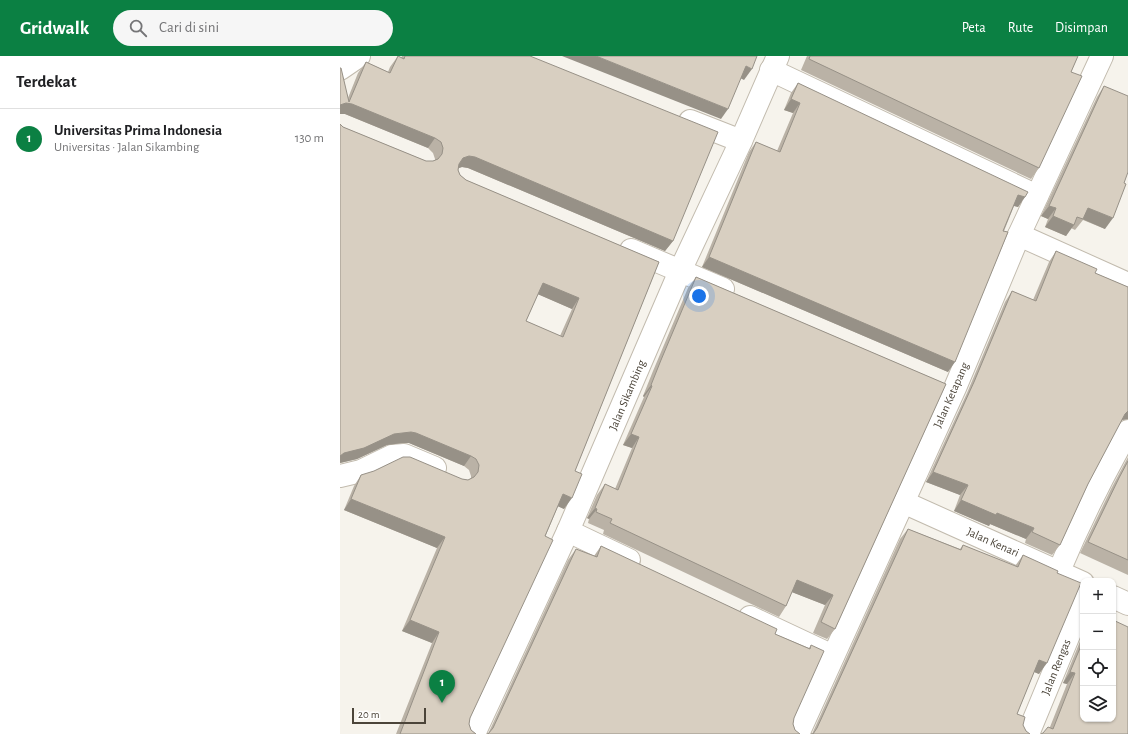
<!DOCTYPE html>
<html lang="id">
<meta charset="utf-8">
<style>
:root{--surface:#fff;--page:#f6f6f6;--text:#202124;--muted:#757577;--line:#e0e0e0;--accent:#0b8043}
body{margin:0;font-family:"Alegreya Sans",sans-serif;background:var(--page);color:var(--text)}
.controls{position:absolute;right:12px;bottom:12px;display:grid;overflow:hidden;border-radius:8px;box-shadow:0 1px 3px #0004}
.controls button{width:36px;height:36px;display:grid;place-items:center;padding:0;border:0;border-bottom:1px solid var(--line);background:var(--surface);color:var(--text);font:20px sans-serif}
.scale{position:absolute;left:12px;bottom:10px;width:74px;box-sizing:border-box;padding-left:4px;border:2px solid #4b4439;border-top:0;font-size:11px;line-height:14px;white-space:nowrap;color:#4b4439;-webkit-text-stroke:3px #fff;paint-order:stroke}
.you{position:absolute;left:359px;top:240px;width:14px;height:14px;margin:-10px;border:3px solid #fff;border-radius:50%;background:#1a73e8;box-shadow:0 0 0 6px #1a73e833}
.badge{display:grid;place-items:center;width:26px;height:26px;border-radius:50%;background:var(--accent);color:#fff;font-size:13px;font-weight:700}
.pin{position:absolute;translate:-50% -33px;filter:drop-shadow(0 1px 2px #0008)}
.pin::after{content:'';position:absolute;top:21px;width:14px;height:12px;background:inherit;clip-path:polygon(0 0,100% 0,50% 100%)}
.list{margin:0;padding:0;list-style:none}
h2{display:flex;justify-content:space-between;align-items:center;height:52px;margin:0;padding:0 16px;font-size:17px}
h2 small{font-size:13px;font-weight:400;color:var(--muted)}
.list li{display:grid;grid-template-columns:26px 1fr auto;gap:12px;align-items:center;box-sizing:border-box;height:60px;padding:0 16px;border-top:1px solid var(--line)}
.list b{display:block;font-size:15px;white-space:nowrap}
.list p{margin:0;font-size:13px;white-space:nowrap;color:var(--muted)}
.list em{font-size:13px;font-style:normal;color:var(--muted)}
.icon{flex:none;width:22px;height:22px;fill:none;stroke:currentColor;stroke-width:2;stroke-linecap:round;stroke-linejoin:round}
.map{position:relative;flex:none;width:788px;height:678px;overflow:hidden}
header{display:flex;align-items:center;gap:24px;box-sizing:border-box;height:56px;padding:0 20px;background:var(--accent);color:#fff}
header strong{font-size:19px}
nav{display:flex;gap:22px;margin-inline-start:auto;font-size:14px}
.search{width:280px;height:36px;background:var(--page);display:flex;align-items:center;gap:10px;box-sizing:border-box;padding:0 14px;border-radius:22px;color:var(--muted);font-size:15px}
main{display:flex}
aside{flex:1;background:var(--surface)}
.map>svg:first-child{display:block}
</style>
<header>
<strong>Gridwalk</strong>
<div class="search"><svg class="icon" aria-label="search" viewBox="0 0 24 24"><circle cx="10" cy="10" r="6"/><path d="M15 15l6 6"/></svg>Cari di sini</div>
<nav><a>Peta</a><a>Rute</a><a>Disimpan</a></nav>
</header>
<main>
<aside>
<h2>Terdekat<small></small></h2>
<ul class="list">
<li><span class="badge">1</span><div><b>Universitas Prima Indonesia</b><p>Universitas · Jalan Sikambing</p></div><em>130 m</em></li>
</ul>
</aside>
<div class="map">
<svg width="788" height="678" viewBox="0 0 788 678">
<rect width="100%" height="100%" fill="#f6f3ec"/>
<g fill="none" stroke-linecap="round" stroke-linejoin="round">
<g stroke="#c2bbae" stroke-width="24">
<g id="minor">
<polyline points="0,13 19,0"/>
<polyline points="431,14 697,140"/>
<polyline points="350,65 401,85"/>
<polyline points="679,179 788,228"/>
<polyline points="291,194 383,233"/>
<polyline points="0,420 21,415 52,400 64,399 95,412"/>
<polyline points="563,446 743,527"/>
<polyline points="228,475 289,504"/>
<path d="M719,515C739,467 762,421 788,375"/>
<polyline points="773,541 788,548"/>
<polyline points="410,561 493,600"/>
<polyline points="134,678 228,475 340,215 401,85 438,0"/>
<polyline points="458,678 615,332 679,179 762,0"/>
<polyline points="688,678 743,545"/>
</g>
</g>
<use href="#minor" stroke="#fff" stroke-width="22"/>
</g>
<g fill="#bab2a6" fill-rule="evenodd">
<path d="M58,0L61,2L62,0H190L333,185L325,195L128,112L122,111L119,112L118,114L120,119L126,124L319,206L235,415L224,453L218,450L130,662L129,668L131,674L136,678H56L92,587L62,575L97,492L4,454L14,430L21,419L122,423L128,424L131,422V420L129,414L124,410L69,387H63L47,389L17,403L0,407V68L3,71L86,105H93L95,104V103L93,97L88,92L5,58H0V12L8,42L18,17L26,6L48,16L50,11ZM198,238L232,253L220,280L186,265Z"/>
<polygon points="467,0 738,0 731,16 699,112 691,123 461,14"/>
<polygon points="458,27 685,141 678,151 674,150 608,316 362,211 409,96 416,86 437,95 453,57 444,54 451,37"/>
<polygon points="764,30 765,173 743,164 735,174 731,172 726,180 705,171 708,163 701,160 757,41"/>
<polygon points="716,195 755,217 788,231 788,363 782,364 781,365 748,428 720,489 712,499 685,487 686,483 650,468 649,470 614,455 620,439 586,426 627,337 665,246 672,235 693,244 709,206"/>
<polygon points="356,221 606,328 495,573 487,583 473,577 485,549 452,536 446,550 439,561 263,478 264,474 248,467 249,463 247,462 257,439 265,428 275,433 292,392 283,389 304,341 303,340 313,315 348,232"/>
<polygon points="788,401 788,519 740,497 771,433"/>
<polygon points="568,473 620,493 623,489 675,510 683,499 717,517 699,618 694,616 677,658 686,675 472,678 560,483"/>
<polygon points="261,490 435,578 469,592 471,589 454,662 453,668 455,674 148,678 228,504 236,493 254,500"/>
<polygon points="743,578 743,663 788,678 703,677 710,671 727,628 723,627"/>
</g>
<g fill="#979187">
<polygon points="222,0 256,0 388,53 381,63"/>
<polygon points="406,10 412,13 404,24 398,21"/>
<polygon points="451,43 460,47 453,57 444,54"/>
<polygon points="6,47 12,48 95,82 88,92 5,58 0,58 0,49"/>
<polygon points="129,100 135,101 333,185 325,195 128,112 122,111 116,113 123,102"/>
<polygon points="678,139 685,141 678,151 671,149"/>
<polygon points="709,150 716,152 708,163 701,160"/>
<polygon points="748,152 773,162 765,173 740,162"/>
<polygon points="713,160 734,169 726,180 705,171"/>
<polygon points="369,201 615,306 608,316 362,211"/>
<polygon points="203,227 239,242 232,253 195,237"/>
<polygon points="311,329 312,330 304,341 303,340"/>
<polygon points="788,355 788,363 782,364 777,369 785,358"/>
<polygon points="71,376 76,377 131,400 124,410 69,387 63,387 47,389 17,403 0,407 0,400 4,397 54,378"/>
<polygon points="291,378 299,381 292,392 283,389"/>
<polygon points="593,416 628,429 620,439 586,426"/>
<polygon points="223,438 232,442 224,453 215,449"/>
<polygon points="11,443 105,481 97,492 4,454"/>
<polygon points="621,444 657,457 694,472 686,483 650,468 649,470 614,455"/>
<polygon points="255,452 257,453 249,463 247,462"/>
<polygon points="457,524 493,539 485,549 449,535"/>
<polygon points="70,564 99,576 92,587 62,575"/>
<polygon points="699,604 707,607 699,618 692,615"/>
<polygon points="730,616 735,617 727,628 723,627"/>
</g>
<g fill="#d8cfc1" stroke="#979187" fill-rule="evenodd">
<path d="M58,0L64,3L65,0H190L378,76L333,185L135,101L129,100L123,102L119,108L118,114L120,119L126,124L319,206L235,415L242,418L232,442L223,438L205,480L213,484L130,662L129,668L131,674L136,678H60L99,576L70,564L105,481L11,443L21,419L34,415L63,401H70L122,423L128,424L134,421L138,416L139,409L136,403L131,400L76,377L71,376L54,378L24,392L4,397L0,400V68L3,71L86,105H93L98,103L102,98L103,92L101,86L95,82L12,48L6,47L0,49V12H1L9,46L26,6L50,17ZM203,227L239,242L223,281L186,265Z"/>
<polygon points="256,0 417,0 412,13 406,10 388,53"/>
<polygon points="470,0 738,0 731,16 742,20 699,112 469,3"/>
<polygon points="458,27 688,136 685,141 678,139 663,175 668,176 615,306 369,201 416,86 440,96 460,47 451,43"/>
<polygon points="764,30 788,40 788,116 784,127 786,128 773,162 748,152 743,163 737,161 734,169 713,160 716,152 709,150"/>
<polygon points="716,195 757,213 755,217 788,231 788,355 785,358 748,428 720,489 692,476 694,472 657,457 656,459 621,444 628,429 593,416 634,326 672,235 696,245"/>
<polygon points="356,221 606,328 495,573 481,566 493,539 457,524 446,550 270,467 272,463 256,456 257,453 255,452 265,428 278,434 299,381 291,378 312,330 311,329 321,304"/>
<polygon points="788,405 788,504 748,486 779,422"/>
<polygon points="568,473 621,494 623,489 678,511 683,499 718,515 717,517 741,527 707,607 699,604 677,658 685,661 683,669 686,675 690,678 471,678 473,678 477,672"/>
<polygon points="261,490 437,573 435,578 470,593 471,589 484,595 454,662 453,668 455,674 460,678 147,678 148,678 153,672 236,493 257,501"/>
<polygon points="773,564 788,571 788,678 701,678 703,677 708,671 713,673 735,617 730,616 743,585 743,663 773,663"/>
</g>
<g text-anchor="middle" stroke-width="4" stroke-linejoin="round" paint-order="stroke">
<g font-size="12" fill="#4b4439" stroke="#fff">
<text transform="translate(287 339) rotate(-67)" y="4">Jalan Sikambing</text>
<text transform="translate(611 339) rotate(-66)" y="4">Jalan Ketapang</text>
<text transform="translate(653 486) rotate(24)" y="4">Jalan Kenari</text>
<text transform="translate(716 611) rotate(-68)" y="4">Jalan Rengas</text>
</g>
</g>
</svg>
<div class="controls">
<button>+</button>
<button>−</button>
<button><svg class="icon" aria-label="locate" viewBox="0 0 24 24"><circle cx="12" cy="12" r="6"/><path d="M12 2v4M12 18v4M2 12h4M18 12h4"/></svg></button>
<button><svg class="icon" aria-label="layers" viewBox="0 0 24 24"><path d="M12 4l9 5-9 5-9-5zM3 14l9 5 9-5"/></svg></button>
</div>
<div class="scale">20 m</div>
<div class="you"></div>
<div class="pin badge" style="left:102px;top:647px">1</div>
</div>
</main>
